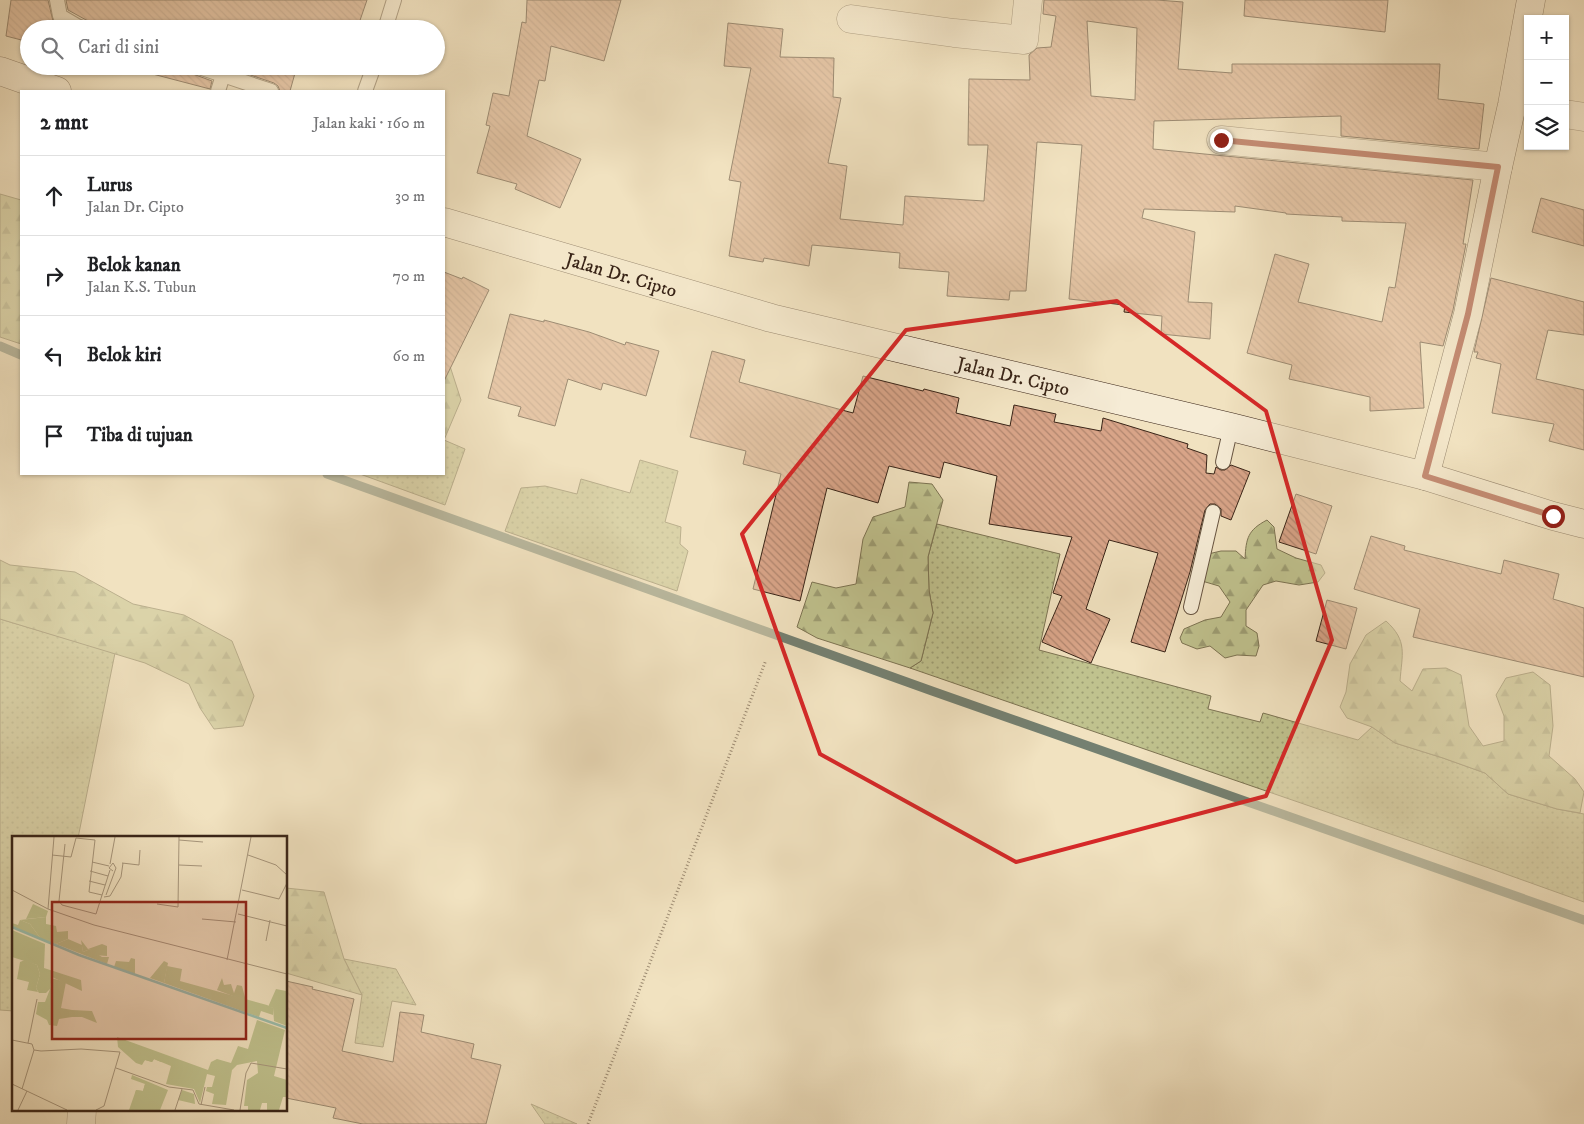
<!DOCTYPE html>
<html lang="id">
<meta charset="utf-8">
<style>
:root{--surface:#fff;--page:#f2f2f2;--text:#202124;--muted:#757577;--line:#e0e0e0}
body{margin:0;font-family:"IM FELL DW Pica",serif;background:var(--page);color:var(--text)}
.controls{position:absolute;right:15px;top:15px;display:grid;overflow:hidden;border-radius:0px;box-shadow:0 1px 4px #0004}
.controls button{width:45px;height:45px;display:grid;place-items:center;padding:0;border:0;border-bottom:1px solid var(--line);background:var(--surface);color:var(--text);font:25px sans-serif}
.stop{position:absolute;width:15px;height:15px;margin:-11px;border:4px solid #8f2418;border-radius:50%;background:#fff}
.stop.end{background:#8f2418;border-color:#fff;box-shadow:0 1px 5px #0008}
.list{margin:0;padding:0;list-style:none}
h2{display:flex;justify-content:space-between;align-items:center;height:65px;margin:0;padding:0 20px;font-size:21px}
h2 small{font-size:16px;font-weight:400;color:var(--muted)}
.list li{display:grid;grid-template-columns:32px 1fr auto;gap:15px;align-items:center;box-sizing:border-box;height:80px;padding:0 20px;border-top:1px solid var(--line)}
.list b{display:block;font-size:19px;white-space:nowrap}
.list p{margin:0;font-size:16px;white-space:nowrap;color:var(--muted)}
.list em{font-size:16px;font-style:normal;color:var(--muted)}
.icon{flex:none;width:28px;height:28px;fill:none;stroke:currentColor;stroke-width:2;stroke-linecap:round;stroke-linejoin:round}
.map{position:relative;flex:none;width:1584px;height:1124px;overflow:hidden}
.search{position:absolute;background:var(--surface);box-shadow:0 1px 4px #0004;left:20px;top:20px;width:425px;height:55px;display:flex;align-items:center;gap:12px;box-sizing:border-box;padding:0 18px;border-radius:28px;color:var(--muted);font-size:19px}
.panel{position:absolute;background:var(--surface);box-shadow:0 1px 4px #0004;left:20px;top:90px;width:425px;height:385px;border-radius:0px}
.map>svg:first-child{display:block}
</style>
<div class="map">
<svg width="1584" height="1124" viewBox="0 0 1584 1124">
<defs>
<pattern id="green-dots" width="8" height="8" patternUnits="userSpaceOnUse" patternTransform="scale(1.25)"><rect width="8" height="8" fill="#c0c28e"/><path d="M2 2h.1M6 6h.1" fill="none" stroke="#9d9d73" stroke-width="1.8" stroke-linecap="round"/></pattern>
<pattern id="forest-firs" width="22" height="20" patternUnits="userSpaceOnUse" patternTransform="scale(1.25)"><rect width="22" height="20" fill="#c0c28e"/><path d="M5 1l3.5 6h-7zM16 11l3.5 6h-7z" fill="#9d9d73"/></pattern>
<pattern id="building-back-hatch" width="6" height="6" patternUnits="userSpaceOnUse" patternTransform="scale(1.25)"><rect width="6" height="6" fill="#d8a488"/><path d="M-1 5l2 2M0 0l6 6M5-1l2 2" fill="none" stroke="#b0856e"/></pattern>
</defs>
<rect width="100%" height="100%" fill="#f1e2c0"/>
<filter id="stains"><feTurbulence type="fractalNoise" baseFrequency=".004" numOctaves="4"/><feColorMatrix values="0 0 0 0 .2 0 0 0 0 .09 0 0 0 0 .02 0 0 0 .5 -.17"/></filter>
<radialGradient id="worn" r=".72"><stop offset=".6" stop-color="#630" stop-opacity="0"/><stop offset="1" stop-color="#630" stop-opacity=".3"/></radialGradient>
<g fill="url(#green-dots)" stroke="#7c7352">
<polygon points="444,440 465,449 445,505 360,474 444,474"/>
<polygon points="640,460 678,471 665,522 681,527 680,544 688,551 677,591 505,531 521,488 545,486 577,494 581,479 630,493"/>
<polygon points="937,524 1060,554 1039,650 1211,696 1208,709 1260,722 1263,713 1358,740 1372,727 1395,743 1443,758 1485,773 1508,794 1557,809 1584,814 1584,902 1489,868 910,668 921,661 933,613 929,590 928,557"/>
<polygon points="0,619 115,653 78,838 14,838 14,1011 0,1010"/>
<polygon points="344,959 396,969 416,1005 392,1001 383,1047 355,1043 362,995"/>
<polygon points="531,1104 577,1124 545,1124"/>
</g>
<g fill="url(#forest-firs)" stroke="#7c7352">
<polygon points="0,194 21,200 21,344 0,337"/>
<polygon points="444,358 448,360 461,400 444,440"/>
<polygon points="909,482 932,484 943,500 928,557 929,590 933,613 921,661 910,668 817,638 797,627 812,582 836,588 856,584 863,539 873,517 905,507"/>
<path d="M1267,520L1274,527L1277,549L1296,558L1321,565L1325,573L1318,582L1299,585L1276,581L1263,585L1246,610V626L1257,633L1259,646L1256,656L1237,655L1225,658L1210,646L1197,649L1182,643L1180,638L1184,629L1205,620L1221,617L1230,602L1219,586L1202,581L1208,554L1221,551H1236L1245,559C1246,538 1248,530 1267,520Z"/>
<polygon points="0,560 10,565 75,572 133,604 184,615 232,641 254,696 243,726 214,729 200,708 189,684 145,663 0,619"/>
<path d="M1386,621C1408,641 1402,654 1400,681L1412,691L1423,669L1446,668L1461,675L1469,726L1483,746L1504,741V716L1496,695L1506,678L1533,672L1550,685L1553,726L1549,756L1575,779L1584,792L1580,813L1557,809L1508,794L1485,773L1443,758L1395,743L1372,727L1347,718L1340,707L1346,692L1350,664L1366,635Z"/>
<polygon points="286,888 324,892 344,959 362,995 286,973"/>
</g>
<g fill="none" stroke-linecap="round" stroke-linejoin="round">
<g stroke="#748071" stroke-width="9">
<polyline points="0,346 21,355"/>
<polyline points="327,474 932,691 1584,920"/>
</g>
</g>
<g fill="url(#building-back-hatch)" stroke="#392417" fill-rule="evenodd">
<polygon points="11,0 48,0 53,21 64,29 29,29 29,42 6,36"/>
<polygon points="66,0 367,0 357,29 94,29 92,24 88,21 68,10"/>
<polygon points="527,0 621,0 604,61 551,46 545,81 539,80 527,136 581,159 560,208 515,189 517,184 477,173 490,126 486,125 493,93 509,96 522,22 526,23"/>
<path d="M1044,0H1157L1183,2L1178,69L1232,73V64H1440L1438,99L1484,104L1479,149L1341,136V116L1154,121L1153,149L1473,180L1463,244H1466L1453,310L1443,346L1420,342L1424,408L1370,411V397L1289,379L1292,365L1247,353L1275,254L1309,264L1298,302L1382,322L1389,287L1395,288L1406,223L1342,221V217L1286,214V213L1235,206V212L1144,209L1142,218L1195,232L1188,302L1212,303L1210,339L1161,334L1162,316L1124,312L1125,305L1069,299L1082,145L1037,142L1026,291H1010L1009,300L947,296L949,272L899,268L900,253L812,245L809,266L764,258L763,262L729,256L741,182L729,180L751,68L724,66L728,23L783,29L780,57L834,58L833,97L841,98L828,163L847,166L840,219L903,225L905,196L984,201L988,145H968L969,79L1030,80L1029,55L1037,48L1051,47L1056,16L1043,14ZM1087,21L1137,28L1135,100L1091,96Z"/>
<polygon points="1245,0 1388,0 1385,32 1244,16"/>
<polygon points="122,66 187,66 189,71 193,74 212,81 210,89"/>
<polygon points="224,66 297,66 290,91 280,91 278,86 274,83"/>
<polygon points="1541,198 1584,210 1584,246 1532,232"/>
<polygon points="444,272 462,279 463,277 489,290 444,381"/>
<polygon points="1491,278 1584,302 1584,335 1548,330 1536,379 1584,390 1584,450 1549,441 1554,424 1492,413 1501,364 1476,358 1478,352 1474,352"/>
<polygon points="510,314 544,322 544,320 589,332 625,345 626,342 659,351 646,396 603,383 601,390 568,379 555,426 518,416 521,407 488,398"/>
<polygon points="712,351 745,360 739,382 853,413 863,376 923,391 924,389 959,398 956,413 1010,426 1014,405 1056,414 1054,422 1101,431 1103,418 1188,444 1187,448 1207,455 1206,473 1214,474 1216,467 1221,470 1225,470 1231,465 1250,472 1231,520 1221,516 1221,509 1215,504 1210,504 1205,510 1190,572 1165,652 1131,642 1158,553 1109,540 1086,609 1110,619 1091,663 1042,642 1062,596 1053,593 1072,537 989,524 997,476 944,462 940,478 889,466 878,503 827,488 800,601 753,589 781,474 743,464 746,451 690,437"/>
<polygon points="1296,494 1332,506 1316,554 1279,542"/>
<polygon points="1371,536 1405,546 1404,550 1501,574 1504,560 1559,574 1553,599 1584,608 1584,677 1413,637 1420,609 1354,589"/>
<polygon points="1327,600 1357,608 1346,649 1316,641"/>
<polygon points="286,981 313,987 312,989 354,999 342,1051 393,1062 400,1012 424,1015 421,1032 474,1044 471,1058 501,1065 486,1124 363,1124 333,1118 336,1108 286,1098"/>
</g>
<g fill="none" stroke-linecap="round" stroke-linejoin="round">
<g stroke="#675441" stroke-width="16">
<g id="lane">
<polyline points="57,0 60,16 77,26 85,29"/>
<polyline points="385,29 394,0"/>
<polyline points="196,66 271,91"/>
<polyline points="218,91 223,75"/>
<polyline points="365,91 374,66"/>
<polyline points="1223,462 1231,427"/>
<polyline points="1191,607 1213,512"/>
</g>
</g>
<g stroke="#675441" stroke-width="29">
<g id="street">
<polyline points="851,19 954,33 1024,40 1028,0"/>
<polyline points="1565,114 1584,117"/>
<polyline points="1221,140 1498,167"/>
<polyline points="81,1124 82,1110"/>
</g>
</g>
<g stroke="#392417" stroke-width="29">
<g id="secondary">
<polyline points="0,71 57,91"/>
<path id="s1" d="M444,222L771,318L1231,427L1425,476L1553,516L1584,524"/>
<polyline points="1425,476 1468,314 1498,167 1512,105 1531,0"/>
</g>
</g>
<polyline stroke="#392417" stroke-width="3" stroke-dasharray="1 2.5" stroke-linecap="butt" points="588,1124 766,660"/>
<use href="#lane" stroke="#f6ecd6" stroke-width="14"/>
<use href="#street" stroke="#f6ecd6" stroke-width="28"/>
<use href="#secondary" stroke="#f6ecd6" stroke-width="28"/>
</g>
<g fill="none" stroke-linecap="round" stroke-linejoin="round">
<polyline stroke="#8f2418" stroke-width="6" points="1221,140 1498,167 1468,314 1425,476 1553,516"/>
</g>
<path d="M0 0H1584V1124H0ZM1117,301L1266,411L1332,640L1266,796L1016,862L820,754L742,534L906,330Z" fill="#f1e2c0" fill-opacity=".55" fill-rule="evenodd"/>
<path fill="none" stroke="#d62828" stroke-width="4" stroke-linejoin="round" d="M1117,301L1266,411L1332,640L1266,796L1016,862L820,754L742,534L906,330Z"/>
<g text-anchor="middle" stroke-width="5" stroke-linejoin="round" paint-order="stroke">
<g font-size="19" fill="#392417" stroke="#f6ecd6">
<text dy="7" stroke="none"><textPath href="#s1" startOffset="185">Jalan Dr. Cipto</textPath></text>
<text dy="7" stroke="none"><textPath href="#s1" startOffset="590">Jalan Dr. Cipto</textPath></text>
</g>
</g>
<g transform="translate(12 836)">
<rect width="275" height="275" fill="#f1e2c0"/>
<path d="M21,68L36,75L34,81L14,83ZM8,84L18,88L29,103L0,90V87L6,89ZM56,103L70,109L71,116L78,113L90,121H97L95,128L44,108ZM119,122L123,123V138L102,131L104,125L117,126ZM13,124L25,129L28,138L24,152L26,156L15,154L17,146L5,143L8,126ZM155,130L170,133L168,145L255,169L261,172V179L249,175L247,181L152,147ZM39,142L54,146L49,172L60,174V181L47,183L45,190L37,189L35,184L24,178L26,166H33L38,153ZM245,184L273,194L262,240L275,244V261H271L267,274H255V267H250L248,274H236V270H232L235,244L246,237L245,225L225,229L220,234L214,269L200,268L202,258L194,255L195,251H200L203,240L195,238L188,267L182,253L154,248L159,230L142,223L140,226L133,224L130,229L124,227L106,211L105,201L196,234L199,226L205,223L219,227L226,210L236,213ZM120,239L156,254L148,274H117L124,254L131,255L133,248L119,243Z" fill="#c0c28e"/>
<path d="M34,81V88L44,90L45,96L56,95V103L44,108L29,103L18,88L8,84ZM0,94L33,108L32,132L69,144L70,155L40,141L38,153L34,157H27L24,152L28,138L25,129L0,121ZM69,104L76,113L90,108L95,110V120L82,119L78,113L71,116ZM152,125L156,127L152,147L138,142ZM210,142L212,149L219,148L222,157L225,149L230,150L234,165L205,154ZM264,153L274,155L275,190L262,185L261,172L256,171ZM60,174L80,175L85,187L70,181H60ZM120,207L155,221V224L149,226L142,223L140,226L133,224L128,228L129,215L122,212ZM133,248L143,258L142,266L133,260L138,274H123L121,268L124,254L131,255ZM170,254L182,258L183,268L166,264Z" fill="#c0c28e"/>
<path fill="none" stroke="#9bbead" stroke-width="2.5" d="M0,91L67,119L275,192"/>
<path fill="none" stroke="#a7967c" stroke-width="1" d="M167,4L191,6M53,8L47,65L50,69L84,78L98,34M40,19L59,21L64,2L83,4L77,56L90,59M236,19L264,29L275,39M80,26L97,30M110,27L127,29L128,14M98,28L103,1M167,29L190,30M78,35L96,40M77,45L93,49M0,54L36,73L82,89L275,138M230,54L267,63L275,47M94,59L104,32L101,27L97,32L101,35M92,61L98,60L109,41L111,27M145,68L166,71L167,1M36,73L42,1M226,78L275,90M190,83L224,86M254,105L258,84M215,124L239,1M0,204L20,208L22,214L29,215L69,213L108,216L92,270L84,274M16,207L25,163M104,232L157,251L181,254L187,268L222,274M0,248L55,274M10,253L22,214M189,269L193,251M6,274L15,255M163,274L170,253M228,274L234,237L239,227L275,233"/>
<path fill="#8f2418" fill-opacity="0.15" stroke="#8f2418" stroke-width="2.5" d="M40,66H234V203H40Z"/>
<rect width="275" height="275" fill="none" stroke="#392417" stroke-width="2.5"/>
</g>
<rect width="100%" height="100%" filter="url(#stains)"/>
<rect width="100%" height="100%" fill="url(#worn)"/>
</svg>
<div class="controls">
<button>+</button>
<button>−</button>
<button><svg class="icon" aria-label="layers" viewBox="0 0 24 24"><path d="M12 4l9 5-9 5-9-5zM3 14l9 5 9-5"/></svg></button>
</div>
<div class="stop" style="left:1553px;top:516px"></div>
<div class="stop end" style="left:1221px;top:140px"></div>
<div class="search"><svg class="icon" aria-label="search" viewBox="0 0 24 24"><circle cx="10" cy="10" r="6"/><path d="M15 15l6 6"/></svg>Cari di sini</div>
<section class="panel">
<h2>2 mnt<small>Jalan kaki · 160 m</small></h2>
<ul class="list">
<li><svg class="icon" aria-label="ahead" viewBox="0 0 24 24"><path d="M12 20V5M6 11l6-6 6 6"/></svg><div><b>Lurus</b><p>Jalan Dr. Cipto</p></div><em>30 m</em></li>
<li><svg class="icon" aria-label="right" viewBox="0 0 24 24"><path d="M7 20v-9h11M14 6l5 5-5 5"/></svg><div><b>Belok kanan</b><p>Jalan K.S. Tubun</p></div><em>70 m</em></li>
<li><svg class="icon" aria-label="left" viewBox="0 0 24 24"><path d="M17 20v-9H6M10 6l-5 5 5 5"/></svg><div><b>Belok kiri</b></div><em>60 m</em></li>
<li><svg class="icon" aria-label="arrive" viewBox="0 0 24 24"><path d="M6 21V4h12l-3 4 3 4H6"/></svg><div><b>Tiba di tujuan</b></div></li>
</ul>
</section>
</div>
